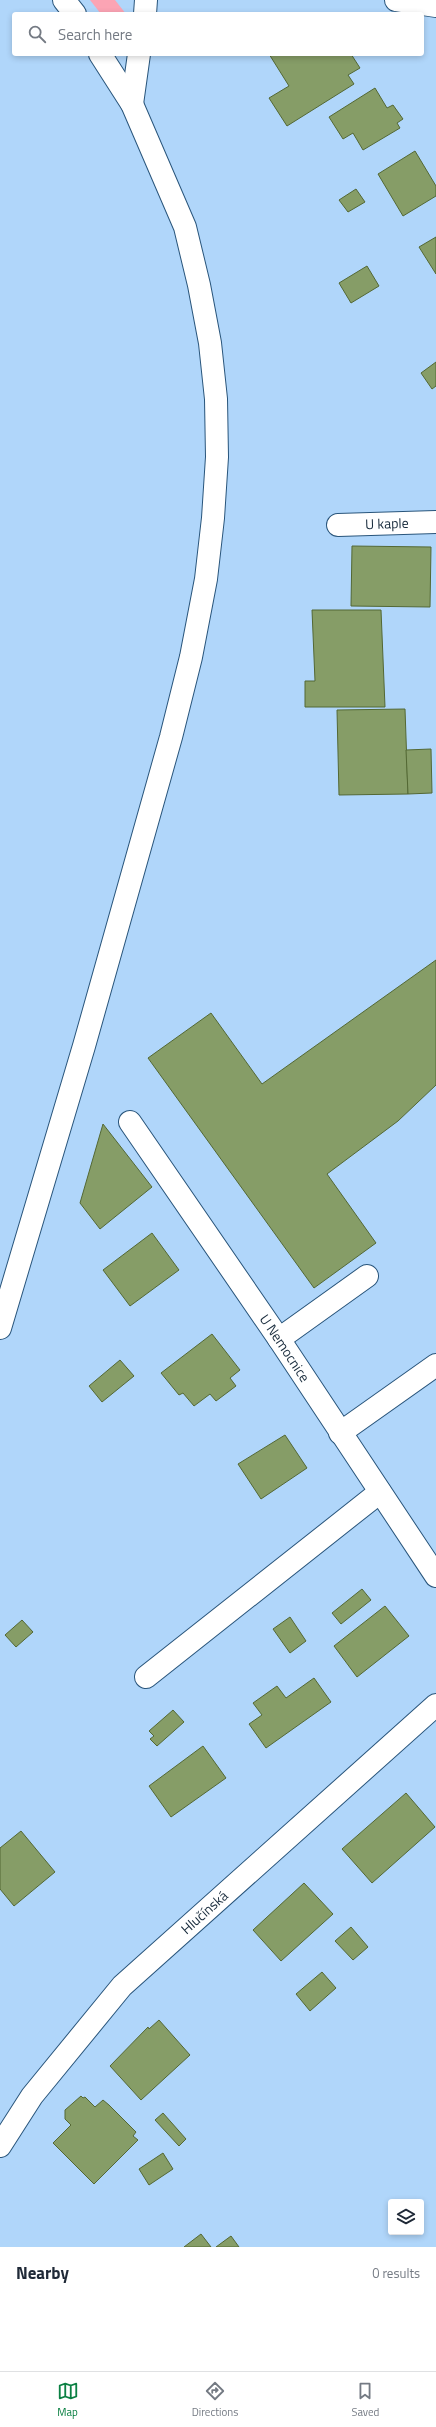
<!DOCTYPE html>
<meta charset="utf-8">
<style>
:root{--surface:#fff;--page:#f6f6f7;--text:#1f2937;--muted:#747a83;--line:#e0e1e3;--accent:#0b8043}
body{margin:0;font-family:"Titillium Web",sans-serif;background:var(--page);color:var(--text)}
.controls{position:absolute;right:12px;bottom:12px;display:grid;overflow:hidden;border-radius:4px;box-shadow:0 2px 6px #0003}
.controls button{width:36px;height:36px;display:grid;place-items:center;padding:0;border:0;border-bottom:1px solid var(--line);background:var(--surface);color:var(--text);font:20px sans-serif}
.list{margin:0;padding:0;list-style:none}
h2{display:flex;justify-content:space-between;align-items:center;height:52px;margin:0;padding:0 16px;font-size:17px}
h2 small{font-size:13px;font-weight:400;color:var(--muted)}
.icon{flex:none;width:22px;height:22px;fill:none;stroke:currentColor;stroke-width:2;stroke-linecap:round;stroke-linejoin:round}
.map{position:relative;flex:none;width:436px;height:2247px;overflow:hidden}
.search{position:absolute;background:var(--surface);box-shadow:0 2px 6px #0003;left:12px;right:12px;top:12px;height:44px;display:flex;align-items:center;gap:10px;box-sizing:border-box;padding:0 14px;border-radius:4px;color:var(--muted);font-size:15px}
.sheet{height:124px;background:var(--surface)}
nav{display:flex;justify-content:space-around;align-items:center;box-sizing:border-box;height:56px;border-top:1px solid var(--line);background:var(--surface);font-size:11px;color:var(--muted)}
nav a{display:grid;justify-items:center;gap:2px}
nav .on{color:var(--accent)}
.map>svg:first-child{display:block}
</style>
<div class="map">
<svg width="436" height="2247" viewBox="0 0 436 2247">
<rect width="100%" height="100%" fill="#b0d6fa"/>
<polygon fill="#fba4b4" points="90,0 115,0 126,14 101,14"/>
<g fill="#869d67" stroke="#536834">
<polygon points="269,54 351,54 360,68 348,75 354,84 287,126 269,98 289,86"/>
<polygon points="375,88 387,108 393,105 403,119 397,123 400,128 363,150 353,133 343,139 329,117"/>
<polygon points="415,151 436,186 436,196 403,216 378,174"/>
<polygon points="356,189 365,202 348,212 339,200"/>
<polygon points="436,237 436,274 419,247"/>
<polygon points="367,266 379,286 351,303 339,283"/>
<polygon points="436,362 436,386 432,389 421,373"/>
<polygon points="352,546 431,547 430,607 351,606"/>
<polygon points="312,610 381,610 385,707 305,707 305,681 315,681"/>
<polygon points="405,709 408,794 339,795 337,710"/>
<polygon points="431,749 432,793 408,794 406,750"/>
<polygon points="436,960 436,1085 398,1121 327,1174 376,1243 314,1288 148,1058 211,1013 262,1084"/>
<polygon points="103,1124 152,1187 100,1229 80,1203"/>
<polygon points="152,1233 179,1270 130,1306 103,1270"/>
<polygon points="212,1334 240,1370 230,1378 236,1386 216,1401 210,1394 194,1406 183,1393 179,1395 161,1373"/>
<polygon points="120,1360 134,1376 102,1402 89,1386"/>
<polygon points="285,1435 307,1468 261,1499 238,1464"/>
<polygon points="362,1589 371,1600 341,1624 332,1613"/>
<polygon points="385,1606 409,1636 357,1677 334,1646"/>
<polygon points="290,1617 306,1641 290,1653 273,1629"/>
<polygon points="22,1620 33,1632 16,1647 5,1635"/>
<polygon points="314,1678 331,1702 266,1748 249,1724 262,1715 253,1703 277,1686 286,1698"/>
<polygon points="173,1710 184,1722 157,1746 150,1739 154,1736 149,1731"/>
<polygon points="203,1746 226,1778 171,1817 149,1786"/>
<polygon points="406,1793 435,1827 372,1883 342,1849"/>
<polygon points="21,1831 55,1872 14,1906 0,1889 0,1848"/>
<polygon points="304,1883 333,1914 281,1961 253,1930"/>
<polygon points="351,1927 368,1947 353,1960 335,1941"/>
<polygon points="322,1972 336,1988 310,2011 296,1994"/>
<polygon points="159,2020 190,2055 141,2100 110,2066 148,2027 149,2029"/>
<polygon points="81,2096 83,2098 85,2097 95,2107 103,2100 109,2105 136,2132 133,2136 138,2140 94,2184 53,2143 71,2125 65,2119 65,2110"/>
<polygon points="163,2113 186,2139 179,2146 155,2120"/>
<polygon points="163,2153 173,2169 149,2185 139,2169"/>
<polygon points="201,2234 211,2247 184,2247"/>
<polygon points="231,2236 239,2247 216,2247"/>
</g>
<g fill="none" stroke-linecap="round" stroke-linejoin="round">
<g stroke="#29557b" stroke-width="24">
<g id="minor">
<polyline points="396,0 436,6"/>
<polyline points="145,14 146,0"/>
<polyline points="132,104 139,54"/>
<path id="s1" d="M338,525L436,522"/>
<path id="s2" d="M130,1122L279,1339L436,1576"/>
<polyline points="279,1339 367,1276"/>
<polyline points="340,1433 436,1365"/>
<polyline points="146,1677 380,1492"/>
<path id="s3" d="M0,2146L32,2096L122,1986L436,1705"/>
</g>
</g>
<g stroke="#29557b" stroke-width="24">
<g id="major">
<polyline points="64,0 75,14"/>
<polyline points="0,1328 84,1046 171,737 191,657 206,579 213,518 217,457 216,399 210,343 199,285 185,227 132,104 100,54"/>
</g>
</g>
<use href="#minor" stroke="#fff" stroke-width="22"/>
<use href="#major" stroke="#fff" stroke-width="22"/>
</g>
<g text-anchor="middle" stroke-width="3.5" stroke-linejoin="round" paint-order="stroke">
<g font-size="14" fill="#182b3c" stroke="#b0d6fa">
<text dy="5" stroke="none"><textPath href="#s1" startOffset="49">U kaple</textPath></text>
<text dy="5" stroke="none"><textPath href="#s2" startOffset="274">U Nemocnice</textPath></text>
<text dy="5" stroke="none"><textPath href="#s3" startOffset="312">Hlučínská</textPath></text>
</g>
</g>
</svg>
<div class="controls">
<button><svg class="icon" aria-label="layers" viewBox="0 0 24 24"><path d="M12 4l9 5-9 5-9-5zM3 14l9 5 9-5"/></svg></button>
</div>
<div class="search"><svg class="icon" aria-label="search" viewBox="0 0 24 24"><circle cx="10" cy="10" r="6"/><path d="M15 15l6 6"/></svg>Search here</div>
</div>
<section class="sheet">
<h2>Nearby<small>0 results</small></h2>
<ul class="list">
</ul>
</section>
<nav>
<a class="on"><svg class="icon" aria-label="map" viewBox="0 0 24 24"><path d="M3 6l6-2 6 2 6-2v14l-6 2-6-2-6 2zM9 4v14M15 6v14"/></svg>Map</a>
<a><svg class="icon" aria-label="directions" viewBox="0 0 24 24"><path d="M12 3l9 9-9 9-9-9zM9 14v-3h6M13 9l2 2-2 2"/></svg>Directions</a>
<a><svg class="icon" aria-label="saved" viewBox="0 0 24 24"><path d="M7 4h10v16l-5-4-5 4z"/></svg>Saved</a>
</nav>
